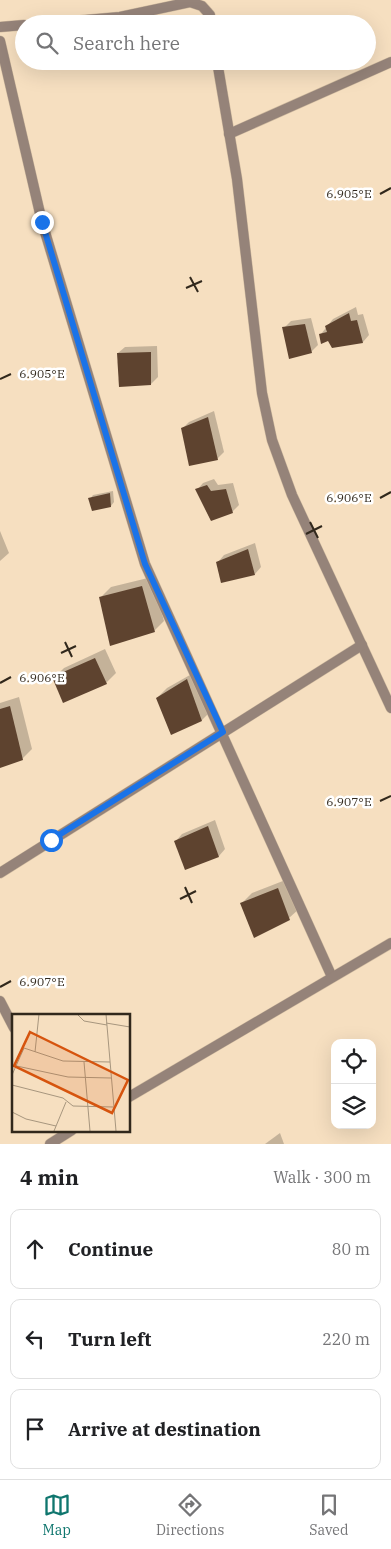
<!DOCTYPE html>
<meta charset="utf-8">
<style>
:root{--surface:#fff;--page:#f6f6f6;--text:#202124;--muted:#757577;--line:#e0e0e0;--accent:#0f766e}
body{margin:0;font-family:"IBM Plex Serif",serif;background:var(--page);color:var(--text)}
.controls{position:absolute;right:15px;bottom:15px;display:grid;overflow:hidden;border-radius:10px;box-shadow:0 5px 20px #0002}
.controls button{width:45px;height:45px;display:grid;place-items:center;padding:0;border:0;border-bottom:1px solid var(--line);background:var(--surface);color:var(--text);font:25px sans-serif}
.stop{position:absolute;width:15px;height:15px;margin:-11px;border:4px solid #1a73e8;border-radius:50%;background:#fff}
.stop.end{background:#1a73e8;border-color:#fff;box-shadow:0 1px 5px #0008}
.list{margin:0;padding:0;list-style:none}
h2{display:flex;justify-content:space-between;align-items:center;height:65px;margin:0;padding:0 20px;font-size:21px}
h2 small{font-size:16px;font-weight:400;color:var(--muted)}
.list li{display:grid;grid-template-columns:32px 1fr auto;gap:15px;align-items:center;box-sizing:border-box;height:80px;margin:0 10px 10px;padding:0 10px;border:1px solid var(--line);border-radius:10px}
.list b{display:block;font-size:19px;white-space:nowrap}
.list em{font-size:16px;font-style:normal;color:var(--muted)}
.icon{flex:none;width:28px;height:28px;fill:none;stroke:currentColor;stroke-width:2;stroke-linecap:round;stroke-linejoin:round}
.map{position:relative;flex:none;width:391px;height:1144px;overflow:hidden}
.search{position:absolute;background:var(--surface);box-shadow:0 5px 20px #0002;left:15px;right:15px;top:15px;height:55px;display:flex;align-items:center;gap:12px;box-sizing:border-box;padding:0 18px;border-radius:28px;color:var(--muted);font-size:19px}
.sheet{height:335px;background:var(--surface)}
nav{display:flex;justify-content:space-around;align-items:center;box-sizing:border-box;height:70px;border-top:1px solid var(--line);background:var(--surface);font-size:14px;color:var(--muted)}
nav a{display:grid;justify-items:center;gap:2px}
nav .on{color:var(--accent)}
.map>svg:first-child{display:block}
</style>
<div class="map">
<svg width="391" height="1144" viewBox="0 0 391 1144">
<rect width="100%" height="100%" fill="#f6dfc0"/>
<g fill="#0003">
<polygon points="356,307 358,315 363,314 369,335 363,342 333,347 328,339 321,334 333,319"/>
<polygon points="311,318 318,345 311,352 284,328 291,321"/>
<polygon points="157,346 158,377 151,384 118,353 125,347"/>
<polygon points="214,411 224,452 217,459 182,429 189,422"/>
<polygon points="214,479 218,485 233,483 239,505 232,512 197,490 203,483"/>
<polygon points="113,491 114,502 111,506 90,499 93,495"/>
<polygon points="0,531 9,553 0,561"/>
<polygon points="255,543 261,567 255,574 218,562 224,555"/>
<polygon points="152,577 164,621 154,631 101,597 111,587"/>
<polygon points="105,649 116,673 106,683 54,678 64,668"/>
<polygon points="197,671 212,710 202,720 171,734 157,698 167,688"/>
<polygon points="19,697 32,749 22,759 0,767 0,703"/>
<polygon points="215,820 225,849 219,856 185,869 176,841 182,834"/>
<polygon points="288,879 299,909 289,918 242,903 252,893"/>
<polygon points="280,1133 284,1144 265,1144"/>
</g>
<g fill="#5e432f">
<polygon points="349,313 351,321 357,320 363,343 332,348 328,341 321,344 319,334 327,332 325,326"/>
<polygon points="305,324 312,353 289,359 282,327"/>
<polygon points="151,352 151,385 119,387 117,353"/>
<polygon points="208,417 218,460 189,466 181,428"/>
<polygon points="207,485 211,491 226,489 233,513 211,521 195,489"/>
<polygon points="110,493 111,507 92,511 88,498"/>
<polygon points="248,549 255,575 221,583 216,562"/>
<polygon points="142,586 155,632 110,646 99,597"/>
<polygon points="95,658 107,684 63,703 52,677"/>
<polygon points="187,679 202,721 171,735 156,698"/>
<polygon points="10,706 23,760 0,768 0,709"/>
<polygon points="208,826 219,857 185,870 174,841"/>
<polygon points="278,888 290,920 254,938 240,903"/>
</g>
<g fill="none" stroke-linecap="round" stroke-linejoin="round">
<g stroke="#cfba9f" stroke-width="11">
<g id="minor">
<polyline points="39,24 120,17 190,2 202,6 210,15 211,24"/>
<polyline points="0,27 24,25"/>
<polyline points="0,41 42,222 145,564 332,977"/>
<polyline points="217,61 237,179 262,393 272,440 292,495 391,708"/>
<polyline points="229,134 391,62"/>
<polyline points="0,873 362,645"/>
<polyline points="0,1001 14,1028"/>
</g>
</g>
<g stroke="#cfba9f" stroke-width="11">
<g id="tertiary">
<polyline points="129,1097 391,943"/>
<polyline points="50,1144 72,1130"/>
</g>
</g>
<use href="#minor" stroke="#958379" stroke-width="10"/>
<use href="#tertiary" stroke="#958379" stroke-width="10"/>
</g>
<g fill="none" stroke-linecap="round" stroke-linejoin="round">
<polyline stroke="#1a73e8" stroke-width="6" points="42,222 145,564 223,732 51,840"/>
</g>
<path fill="none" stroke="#31281c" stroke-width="2" d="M380,194L391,188M190,277L198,292M186,288L202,281M0,379L11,374M380,498L391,492M310,522L318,538M306,534L322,526M65,642L72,657M61,653L76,646M0,683L11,677M380,801L391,796M185,887L192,903M180,899L196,891M0,987L11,981"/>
<g transform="translate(12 1014)">
<rect width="118" height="118" fill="#f6dfc0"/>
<path fill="none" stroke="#a7967e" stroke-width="1" d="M65,0L72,7L95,11M94,0L104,117M94,9L118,13M23,38L27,0M72,48L78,117M0,51L56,63L99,64M0,61L12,34L51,47L98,48M0,71L51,84L61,92L101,93M0,98L14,105L44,112M42,117L54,88"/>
<path fill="#d6540e" fill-opacity="0.15" stroke="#d6540e" stroke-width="2.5" d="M18,18L116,66L100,99L2,52Z"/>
<rect width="118" height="118" fill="none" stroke="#31281c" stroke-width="2.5"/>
</g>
<g font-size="12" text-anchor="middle" fill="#31281c" stroke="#fff" stroke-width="5" stroke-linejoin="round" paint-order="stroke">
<text x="349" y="198">6.905°E</text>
<text x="42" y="378">6.905°E</text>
<text x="349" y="502">6.906°E</text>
<text x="42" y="682">6.906°E</text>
<text x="349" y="806">6.907°E</text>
<text x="42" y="986">6.907°E</text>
</g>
</svg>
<div class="controls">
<button><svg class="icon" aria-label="locate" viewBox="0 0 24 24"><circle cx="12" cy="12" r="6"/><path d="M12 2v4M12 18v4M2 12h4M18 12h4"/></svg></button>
<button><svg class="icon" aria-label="layers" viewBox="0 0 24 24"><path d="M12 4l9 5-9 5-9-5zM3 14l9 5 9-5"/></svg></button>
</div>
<div class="stop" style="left:51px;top:840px"></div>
<div class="stop end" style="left:42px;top:222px"></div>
<div class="search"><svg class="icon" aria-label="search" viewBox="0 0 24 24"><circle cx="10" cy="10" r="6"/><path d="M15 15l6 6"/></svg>Search here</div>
</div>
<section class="sheet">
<h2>4 min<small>Walk · 300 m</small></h2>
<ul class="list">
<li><svg class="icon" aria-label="ahead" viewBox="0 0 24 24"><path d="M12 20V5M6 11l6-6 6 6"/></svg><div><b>Continue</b></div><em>80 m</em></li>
<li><svg class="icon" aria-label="left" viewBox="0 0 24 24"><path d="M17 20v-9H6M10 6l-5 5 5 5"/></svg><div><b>Turn left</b></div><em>220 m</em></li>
<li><svg class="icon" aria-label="arrive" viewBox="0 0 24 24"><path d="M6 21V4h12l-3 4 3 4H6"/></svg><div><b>Arrive at destination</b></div></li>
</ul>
</section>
<nav>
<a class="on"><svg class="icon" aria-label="map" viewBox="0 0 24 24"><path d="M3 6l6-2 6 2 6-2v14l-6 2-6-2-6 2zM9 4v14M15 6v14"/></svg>Map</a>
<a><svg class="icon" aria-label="directions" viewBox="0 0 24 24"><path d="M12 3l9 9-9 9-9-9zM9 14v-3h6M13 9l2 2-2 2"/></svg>Directions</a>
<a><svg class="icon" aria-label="saved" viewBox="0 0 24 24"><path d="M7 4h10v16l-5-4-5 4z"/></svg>Saved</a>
</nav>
